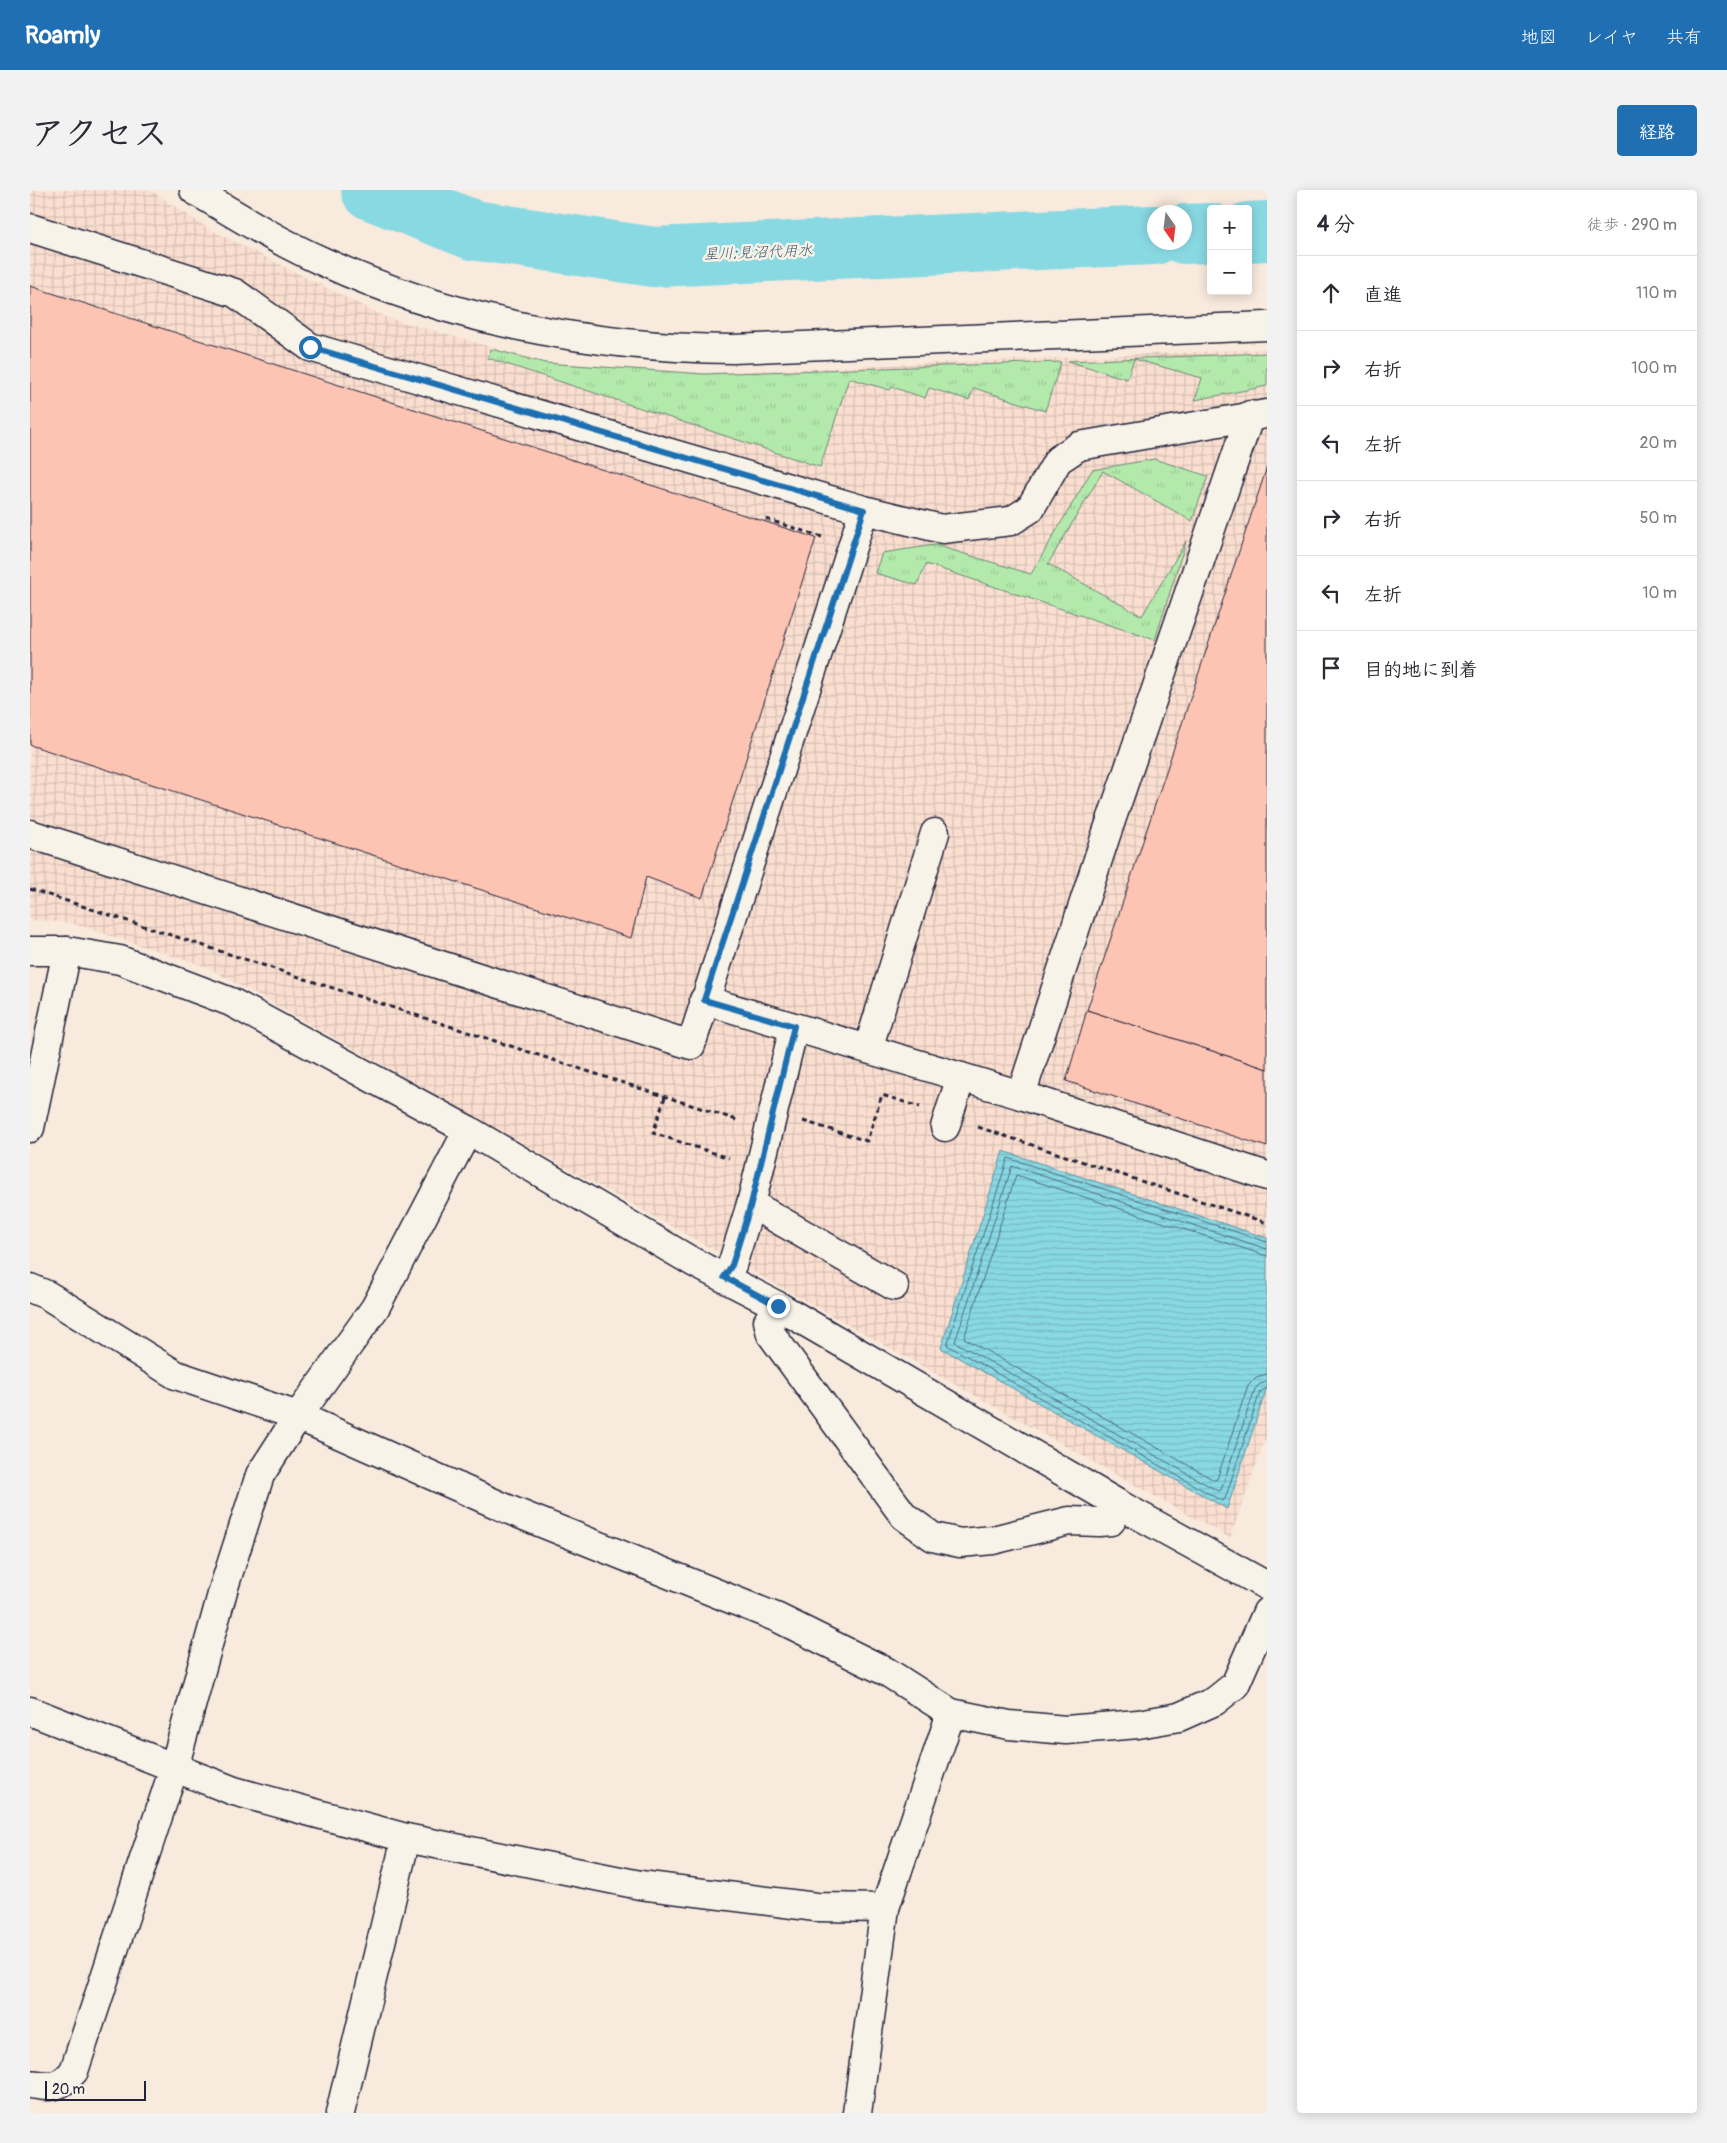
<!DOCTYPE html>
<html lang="ja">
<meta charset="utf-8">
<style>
:root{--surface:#fff;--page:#f2f2f3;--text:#2b2b33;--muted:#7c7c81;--line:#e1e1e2;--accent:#1f6fb2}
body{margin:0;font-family:Pangolin,"Klee One",sans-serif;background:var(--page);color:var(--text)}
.controls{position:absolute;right:15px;top:15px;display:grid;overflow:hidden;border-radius:5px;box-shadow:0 2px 12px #0003}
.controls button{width:45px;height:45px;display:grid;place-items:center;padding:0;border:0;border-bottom:1px solid var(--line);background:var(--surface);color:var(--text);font:25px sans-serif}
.compass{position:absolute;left:1117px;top:15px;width:45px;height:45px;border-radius:50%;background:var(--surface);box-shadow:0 2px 12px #0003;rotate:166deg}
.scale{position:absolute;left:15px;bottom:12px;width:101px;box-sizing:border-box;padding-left:5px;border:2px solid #22223b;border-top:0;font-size:14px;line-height:18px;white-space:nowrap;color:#22223b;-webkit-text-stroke:4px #f7f3e8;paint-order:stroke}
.stop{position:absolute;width:15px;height:15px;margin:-11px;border:4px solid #1f6fb2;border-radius:50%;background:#fff}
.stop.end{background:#1f6fb2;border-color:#fff;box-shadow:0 1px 5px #0008}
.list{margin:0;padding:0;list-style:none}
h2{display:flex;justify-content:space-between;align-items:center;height:65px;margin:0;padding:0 20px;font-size:21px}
h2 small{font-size:16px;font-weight:400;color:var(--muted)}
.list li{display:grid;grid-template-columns:32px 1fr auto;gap:15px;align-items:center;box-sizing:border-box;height:75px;padding:0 20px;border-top:1px solid var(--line)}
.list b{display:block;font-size:19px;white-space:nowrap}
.list em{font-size:16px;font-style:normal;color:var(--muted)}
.icon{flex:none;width:28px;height:28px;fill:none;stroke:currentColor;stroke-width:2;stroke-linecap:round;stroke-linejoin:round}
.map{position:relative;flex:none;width:1237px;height:1923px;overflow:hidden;border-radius:5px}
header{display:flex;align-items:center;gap:30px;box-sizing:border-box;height:70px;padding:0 25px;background:var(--accent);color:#fff}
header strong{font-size:24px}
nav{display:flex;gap:28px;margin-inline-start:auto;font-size:18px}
.intro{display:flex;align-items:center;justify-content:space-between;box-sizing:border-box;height:120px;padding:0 30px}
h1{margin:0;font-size:35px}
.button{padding:12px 22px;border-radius:5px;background:var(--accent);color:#fff;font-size:18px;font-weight:700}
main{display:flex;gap:30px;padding:0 30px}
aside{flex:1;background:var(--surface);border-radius:5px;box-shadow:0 2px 12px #0003}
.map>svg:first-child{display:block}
</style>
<header>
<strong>Roamly</strong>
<nav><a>地図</a><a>レイヤ</a><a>共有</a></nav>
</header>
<div class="intro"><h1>アクセス</h1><a class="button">経路</a></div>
<main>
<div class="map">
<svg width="1237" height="1923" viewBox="0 0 1237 1923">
<defs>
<pattern id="industrial-grid" width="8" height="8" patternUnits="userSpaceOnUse" patternTransform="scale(1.25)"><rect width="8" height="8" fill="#fadfd0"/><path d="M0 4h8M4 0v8" fill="none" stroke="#d6bfb4"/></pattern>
<pattern id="grass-tufts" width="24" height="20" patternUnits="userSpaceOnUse" patternTransform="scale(1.25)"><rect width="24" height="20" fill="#b3eaac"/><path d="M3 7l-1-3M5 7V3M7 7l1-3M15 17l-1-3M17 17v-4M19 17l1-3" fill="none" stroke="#9ac895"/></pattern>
<pattern id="water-rules" width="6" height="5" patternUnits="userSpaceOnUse" patternTransform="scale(1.25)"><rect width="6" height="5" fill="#89d9e3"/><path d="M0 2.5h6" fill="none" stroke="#76bac4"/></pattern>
</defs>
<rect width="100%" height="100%" fill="#f8eadd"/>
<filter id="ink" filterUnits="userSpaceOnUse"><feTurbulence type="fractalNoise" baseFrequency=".02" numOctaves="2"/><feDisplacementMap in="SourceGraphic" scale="10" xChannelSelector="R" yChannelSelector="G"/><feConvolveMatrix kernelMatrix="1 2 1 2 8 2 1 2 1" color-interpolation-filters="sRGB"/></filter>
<g filter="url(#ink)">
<polygon fill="url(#industrial-grid)" points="0,0 120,0 179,39 355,127 514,172 674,183 1237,159 1237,1244 1200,1348 177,777 41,733 0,730"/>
<g fill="url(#grass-tufts)" stroke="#6a8674">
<polygon points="461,159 515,173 674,184 1031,172 1015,221 944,198 939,210 899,198 895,208 862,197 860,200 819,188 790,277 458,168"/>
<polygon points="1237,163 1237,196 1165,210 1172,188 1104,169 1097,189 1038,171"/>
<polygon points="1124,269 1178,286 1162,331 1073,281 1018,374 1112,426 1156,351 1125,450 896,374 887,395 845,383 852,363 905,355 1001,384 1062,280"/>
</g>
<polygon fill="url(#water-rules)" stroke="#6090a0" points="973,961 1237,1048 1237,1197 1197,1319 911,1158"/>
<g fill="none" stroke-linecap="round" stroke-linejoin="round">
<g stroke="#4b6b7e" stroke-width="1">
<polyline points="1237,1052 978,968 917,1155 1192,1311 1195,1309 1230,1202 1237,1198"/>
<polyline points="1237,1059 982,976 925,1152 1188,1301 1191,1300 1225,1199 1230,1194 1237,1192"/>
<polyline points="1237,1066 986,985 934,1148 1184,1290 1187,1289 1218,1195 1226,1187 1237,1184"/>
</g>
<g stroke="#89d9e3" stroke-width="60">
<polyline points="341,0 443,40 624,67 1124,45"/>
<polyline points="1218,42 1237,41"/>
<polyline points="1154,44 1181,43"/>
</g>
</g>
<g fill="#fdc4b3" stroke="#22223b">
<polygon points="0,96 786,348 672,708 616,687 601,748 0,555"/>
<polygon points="1237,277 1237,879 1057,820"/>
<polygon points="1057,820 1237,879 1237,957 1036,891"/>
</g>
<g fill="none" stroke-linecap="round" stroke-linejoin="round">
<g stroke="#22223b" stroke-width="31">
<g id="minor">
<path d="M164,0C207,26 249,52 294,72C421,130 563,158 703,159L1237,136"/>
<polyline points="0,38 205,103 280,157 834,320 661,855 0,644"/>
<polyline points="1220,225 1075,648 991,905 1237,986"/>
<polyline points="834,320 912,339 981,331 1000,319 1028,270 1049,256 1236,224"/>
<polyline points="0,761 37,761 90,770 201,812 438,940 663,1072 748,1116 1090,1315 1237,1396"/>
<polyline points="674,810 991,905"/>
<polyline points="838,859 905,643"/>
<polyline points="915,937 931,887"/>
<polyline points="0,938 37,761"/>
<polyline points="721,1014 864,1096"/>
<polyline points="694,1087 702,1075 721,1014 764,837"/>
<polyline points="0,1098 17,1105 146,1185 268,1226 482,1321 748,1428 857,1482 921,1523 979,1535 1036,1540 1108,1534 1149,1527 1185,1511 1205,1495 1237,1422"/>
<polyline points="748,1116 738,1131 741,1144 874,1326 903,1347 930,1353 963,1350 1039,1331 1069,1332 1081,1331 1090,1315"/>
<polyline points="0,1521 204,1601 376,1648 610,1695 786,1717 855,1718"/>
<path d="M0,1894C21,1897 29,1899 44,1881L144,1578L194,1397L230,1285L268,1226L345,1118L438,940"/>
<polyline points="310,1923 376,1648"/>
<polyline points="827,1923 855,1718 921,1523"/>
</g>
</g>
<g stroke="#22223b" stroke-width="3" stroke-dasharray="5 4" stroke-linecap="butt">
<polyline points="736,329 792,347"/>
<polyline points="0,699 710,931"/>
<polyline points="635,907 623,943 699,968"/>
<polyline points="773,931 837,951 852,905 890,917"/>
<polyline points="948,937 1237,1033"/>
</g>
<use href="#minor" stroke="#f7f3e8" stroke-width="28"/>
</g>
</g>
<g fill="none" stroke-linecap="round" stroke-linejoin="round" filter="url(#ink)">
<polyline stroke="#1f6fb2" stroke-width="6" points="280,157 834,320 674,810 764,836 721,1014 702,1075 694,1087 748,1116"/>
</g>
<g text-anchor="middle" stroke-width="5" stroke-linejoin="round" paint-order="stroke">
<g font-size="15" font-style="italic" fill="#41596d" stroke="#f7f3e8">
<text transform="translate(728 62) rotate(-2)" y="5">星川;見沼代用水</text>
</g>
</g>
</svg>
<div class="controls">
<button>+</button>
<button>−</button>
</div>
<svg class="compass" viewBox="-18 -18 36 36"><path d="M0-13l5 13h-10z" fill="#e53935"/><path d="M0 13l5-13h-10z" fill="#7c7c81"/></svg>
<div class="scale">20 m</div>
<div class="stop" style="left:280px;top:157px"></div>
<div class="stop end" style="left:748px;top:1116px"></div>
</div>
<aside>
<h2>4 分<small>徒歩 · 290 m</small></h2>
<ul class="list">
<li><svg class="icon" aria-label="ahead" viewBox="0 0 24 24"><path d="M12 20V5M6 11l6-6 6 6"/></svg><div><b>直進</b></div><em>110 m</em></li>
<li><svg class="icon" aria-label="right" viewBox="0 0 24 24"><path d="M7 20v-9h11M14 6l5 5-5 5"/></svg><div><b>右折</b></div><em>100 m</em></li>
<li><svg class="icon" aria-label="left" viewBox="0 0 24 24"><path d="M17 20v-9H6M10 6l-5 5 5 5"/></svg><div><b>左折</b></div><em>20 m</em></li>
<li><svg class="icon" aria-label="right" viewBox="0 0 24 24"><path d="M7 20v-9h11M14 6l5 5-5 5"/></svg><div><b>右折</b></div><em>50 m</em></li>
<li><svg class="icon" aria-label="left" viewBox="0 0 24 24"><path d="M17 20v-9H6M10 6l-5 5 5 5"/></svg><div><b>左折</b></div><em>10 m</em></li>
<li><svg class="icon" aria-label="arrive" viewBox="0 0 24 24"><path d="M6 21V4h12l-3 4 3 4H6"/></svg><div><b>目的地に到着</b></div></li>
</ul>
</aside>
</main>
